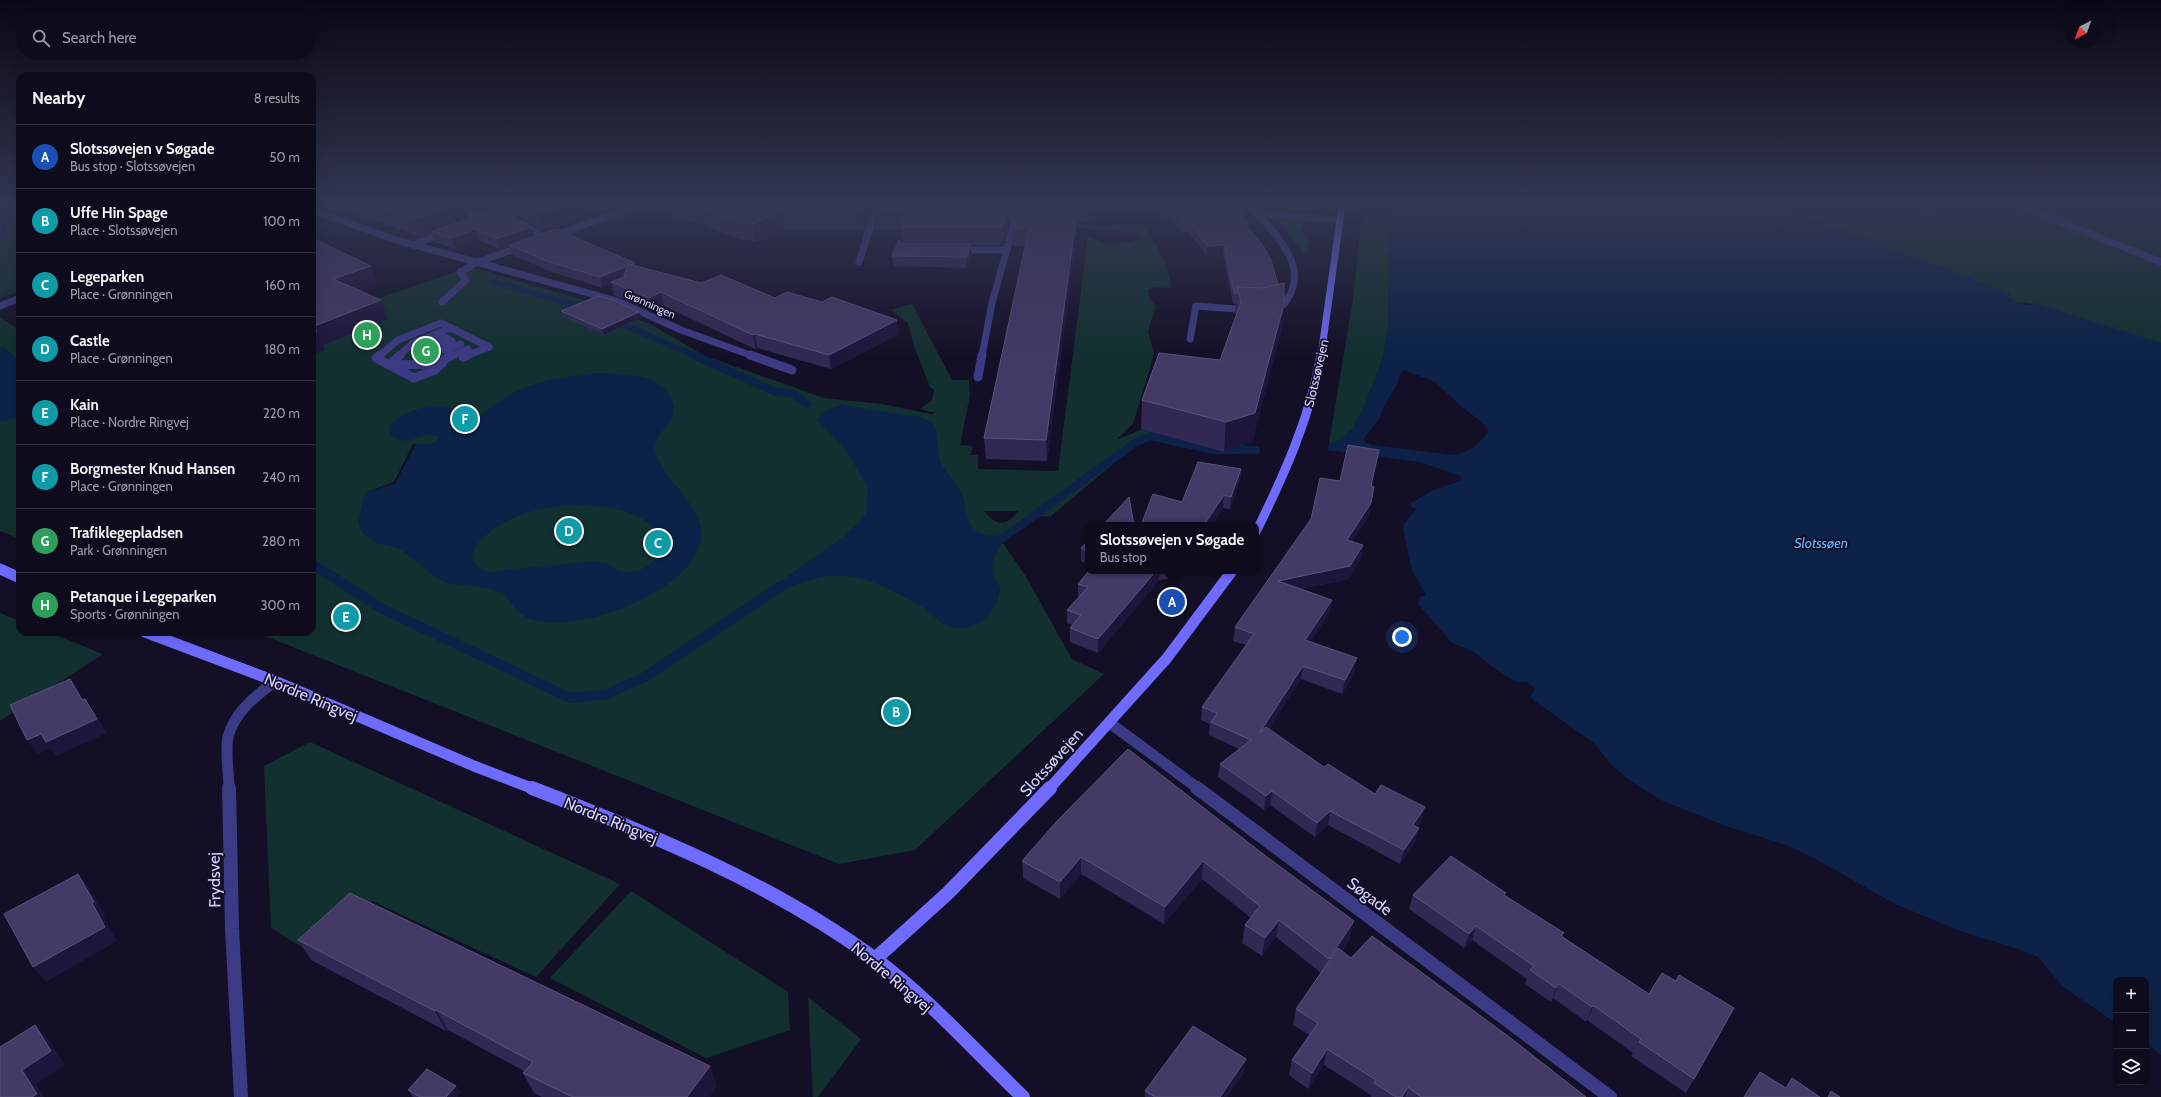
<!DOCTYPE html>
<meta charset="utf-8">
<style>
:root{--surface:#0e0b1c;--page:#1c1929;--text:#f1f3f6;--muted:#9b9ba3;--line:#2e2b3b;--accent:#d93025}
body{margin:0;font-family:Cabin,sans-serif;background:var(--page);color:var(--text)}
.controls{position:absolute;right:12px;bottom:12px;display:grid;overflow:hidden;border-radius:8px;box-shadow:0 4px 16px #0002}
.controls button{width:36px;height:36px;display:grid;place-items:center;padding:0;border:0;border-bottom:1px solid var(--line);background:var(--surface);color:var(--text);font:20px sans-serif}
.compass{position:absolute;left:2065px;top:12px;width:36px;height:36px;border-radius:50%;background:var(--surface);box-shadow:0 4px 16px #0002;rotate:221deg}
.you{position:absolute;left:1402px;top:637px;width:14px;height:14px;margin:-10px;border:3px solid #fff;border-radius:50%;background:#1a73e8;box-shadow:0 0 0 6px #1a73e833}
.badge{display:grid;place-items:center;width:26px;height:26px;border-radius:50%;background:var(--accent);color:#fff;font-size:13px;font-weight:700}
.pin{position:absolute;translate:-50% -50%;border:2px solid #fff;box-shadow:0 1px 4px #0006}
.popup{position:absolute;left:1085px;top:522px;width:174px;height:52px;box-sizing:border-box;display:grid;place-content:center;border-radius:8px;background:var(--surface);filter:drop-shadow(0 1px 3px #0005);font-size:13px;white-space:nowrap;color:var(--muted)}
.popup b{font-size:15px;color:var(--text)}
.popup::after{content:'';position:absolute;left:50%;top:100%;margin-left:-8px;border:8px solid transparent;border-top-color:var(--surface)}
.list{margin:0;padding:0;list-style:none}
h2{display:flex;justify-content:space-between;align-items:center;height:52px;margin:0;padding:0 16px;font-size:17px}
h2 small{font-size:13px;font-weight:400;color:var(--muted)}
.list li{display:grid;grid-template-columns:26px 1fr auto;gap:12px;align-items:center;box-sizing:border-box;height:64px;padding:0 16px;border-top:1px solid var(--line)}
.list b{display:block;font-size:15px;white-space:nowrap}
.list p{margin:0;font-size:13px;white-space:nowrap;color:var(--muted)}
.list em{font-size:13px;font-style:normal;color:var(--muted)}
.icon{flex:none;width:22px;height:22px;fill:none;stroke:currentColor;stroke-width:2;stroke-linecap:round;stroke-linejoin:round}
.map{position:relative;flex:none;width:2161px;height:1097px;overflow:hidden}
.search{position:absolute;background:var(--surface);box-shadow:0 4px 16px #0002;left:16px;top:16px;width:300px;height:44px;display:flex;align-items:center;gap:10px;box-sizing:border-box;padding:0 14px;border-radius:22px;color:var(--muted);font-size:15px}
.panel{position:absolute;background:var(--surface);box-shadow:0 4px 16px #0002;left:16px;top:72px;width:300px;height:564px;border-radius:12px}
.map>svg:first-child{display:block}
</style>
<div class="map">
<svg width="2161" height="1097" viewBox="0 0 2161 1097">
<rect width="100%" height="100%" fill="#130f26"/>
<g fill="#12302f" fill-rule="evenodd">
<polygon points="0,205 20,205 20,291 0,298"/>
<polygon points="1307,205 1306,212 1267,208 1271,207"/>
<polygon points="1363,205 1393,205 1389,261 1388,329 1383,358 1363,410 1352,429 1339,441 1329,444 1353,299"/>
<polygon points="1775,205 1914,205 1937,213 1961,205 2161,205 2161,343 2032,304 2015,302 2007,297 2010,294"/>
<polygon points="1284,219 1304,221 1302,231 1309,241 1307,252 1303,252 1280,224 1279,221"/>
<path d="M1142,224C1155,243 1170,265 1171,288L1153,287L1148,290L1150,300L1156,306L1148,331L1154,354L1133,424L1116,440L1143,429L1189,442L1184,448L1144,438L1050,517L1041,516L1002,538L998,536L1025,575L1072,659L1104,674L915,850L839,864L255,632H312V321L470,267L591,302L650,324L705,356L824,398L882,404L931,414L935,413L920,409L932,400L934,390L930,387L914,346L908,323L891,310L912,304L952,380H969L970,395L960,445L973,446L970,455H978V469L1058,471L1088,236L1105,245H1117L1139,239L1136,236L1121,231L1063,226ZM984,511H1018C1007,527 996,526 984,511Z"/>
<polygon points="0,317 20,330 20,539 0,531"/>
<polygon points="0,613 20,621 20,632 48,632 103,654 0,721"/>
<polygon points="310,742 620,884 536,977 372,901 308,951 271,928 264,766"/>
<polygon points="631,891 788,992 790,1030 706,1058 550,978"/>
<polygon points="808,997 861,1039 818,1097 813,1097"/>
</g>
<g fill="#0c2248" fill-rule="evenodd">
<path d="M1393,205H1775L2010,294L2007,297C2013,304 2027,307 2035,303L2161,343V1055L2146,1044V980H2116V1023L2063,987L2038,957L2021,950L1963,932L1895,904L1814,858L1789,846L1726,826L1663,801L1628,779L1611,764L1593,742L1536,702L1530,696L1535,689L1527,682H1517L1498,671L1471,650L1452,643L1418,604L1420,597L1426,595L1412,570L1403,529L1404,524L1416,509L1411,507V503L1431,491L1460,481L1461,479L1460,476L1420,462L1327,450L1329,444L1339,440L1352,429L1363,410L1383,358L1388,329L1389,261ZM1404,370L1435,382L1462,407L1483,423L1488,430C1483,443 1466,454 1453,455L1372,445L1365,442L1364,438L1380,418L1382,410L1398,383L1400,373Z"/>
<polygon points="0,347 5,348 20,362 20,417 0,422"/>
<path d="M598,373C621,374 659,373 671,398C674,404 675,410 673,416C668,427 653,437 655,450C661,480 707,507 701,540C692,592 578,635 531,619C516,614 513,603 503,593L487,588L448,583L437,578L399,548L376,543L363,533L358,523L363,498L368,492L395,484L416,444L429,445L438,439V437C424,429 410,450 390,435L389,427C400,410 445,397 460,414L451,421L452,424C471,430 488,408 503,399C530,381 566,376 598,373ZM581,505C599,507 618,507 635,515C675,533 665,571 625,572C616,572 613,566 606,563C602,562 597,562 594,561L490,572C483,571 476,567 473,560C470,554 476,545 480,541C507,513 544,506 581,505Z"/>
<path d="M843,405L919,417C924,419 930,420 933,424C939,431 937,453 941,463C947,475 959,485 963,497C966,508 966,521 974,529C981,537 994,533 1003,538C1003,545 1000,547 997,552C989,565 991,576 1000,587C1000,598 996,605 989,614C978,627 961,633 945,625C936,620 930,611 921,606C900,595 877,581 854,577C829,572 808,580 785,589L777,584L844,536L860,521L866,513L868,487L845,449L817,420L827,410Z"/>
</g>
<polygon fill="#130f26" points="413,444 416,444 395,484 366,492 394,482"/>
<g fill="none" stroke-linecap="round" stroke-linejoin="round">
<g stroke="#0c2248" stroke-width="6">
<polyline points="0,212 8,220 0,237"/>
<polyline points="492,281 588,309"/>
<polyline points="614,320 695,356"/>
</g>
<g stroke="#0c2248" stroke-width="8">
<polyline points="693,355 776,392 792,393 807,404"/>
<polyline points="1003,538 1136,442 1151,436 1213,450 1256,450"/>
</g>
<polyline stroke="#0c2248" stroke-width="10" points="312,564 381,608 570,698 607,694 645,677 781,586"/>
<g stroke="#3d3a85" stroke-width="7">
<polyline points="2018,205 2161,262"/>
<polyline points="455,209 484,218 480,220"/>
<polyline points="521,224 546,238"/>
<polyline points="415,244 446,232"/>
<polyline points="959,250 1007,250"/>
<polyline points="442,302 466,280 460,272 478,262"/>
<polyline points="1190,339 1196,306 1249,310"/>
<polyline points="435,341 445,337 452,341 438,346 445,350 461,344"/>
<polyline points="413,343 430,356"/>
<polyline points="379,356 398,340 441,323 489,347"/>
<polyline points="399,356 413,343 451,328"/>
<polyline points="451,356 468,349"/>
<polyline points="466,356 489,347"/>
</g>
<g stroke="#3d3a85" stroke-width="9">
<polyline points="380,355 376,358 414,378 435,370 446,358 453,355"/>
<polyline points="400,355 389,365 442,364"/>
<polyline points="428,355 440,364"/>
<polyline points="463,357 468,355"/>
</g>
<g stroke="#3d3a85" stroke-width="7">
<path d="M1249,205C1273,232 1314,267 1284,304"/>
<polyline points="312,210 396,240 617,301 681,330 753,356"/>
<polyline points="1256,213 1340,220"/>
<polyline points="552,236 641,205"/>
<polyline points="478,262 523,246"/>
<polyline points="859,262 877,205"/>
<polyline points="0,306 20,298"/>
<polyline points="982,356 992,303 1014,224 1007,205"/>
</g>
<g stroke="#3d3a85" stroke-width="9">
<polyline points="750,355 792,370"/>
<polyline points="978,377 982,355"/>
</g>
<g stroke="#3d3a85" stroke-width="11">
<polyline points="1110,723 1199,789"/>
<path d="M229,789C229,773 225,753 228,737C234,712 256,696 275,681"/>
</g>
<g stroke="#3d3a85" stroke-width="14">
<polyline points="229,788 232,929 241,1097"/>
<polyline points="1197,788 1610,1097"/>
</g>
<polyline stroke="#6f6bff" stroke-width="7" points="1321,356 1342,205"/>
<path stroke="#6f6bff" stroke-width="9" d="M1256,532C1284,475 1310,418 1321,355"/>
<g stroke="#6f6bff" stroke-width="11">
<polyline points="0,569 20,578"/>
<polyline points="145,632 275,681 474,766 534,789"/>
<polyline points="1049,789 1167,658 1232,571"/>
</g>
<g stroke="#6f6bff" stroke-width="14">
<path d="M532,788C650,834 772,883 875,959C929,999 975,1051 1023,1097"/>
<polyline points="875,959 948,893 1050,788"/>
</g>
</g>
<g fill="#312854" fill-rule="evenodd">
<path d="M330,205H618L544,231L503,208L499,209L534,237L635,263L636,266L701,283L775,298L899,334L831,369L757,348L755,349L664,306L652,311L614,295L612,284L602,288L549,271L513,255L510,246L500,249L478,240L455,249L435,242L432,232L420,237ZM465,207L484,213L490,211L469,218Z"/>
<polygon points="647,205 872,205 864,229 784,230 756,242 738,238"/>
<polygon points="875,205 1009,224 1003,245 971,245 971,255 967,268 894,266 892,256 903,242 901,229 875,229 873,212"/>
<polygon points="1012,205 1089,205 1089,222 1078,222 1047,461 986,459 984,438 1025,246 1013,246 1012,228 1016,215"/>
<polygon points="1154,205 1239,205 1245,212 1244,218 1249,224 1248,228 1282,327 1252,442 1224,452 1141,429 1142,400 1220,360 1236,316 1235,313 1236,304 1233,303 1223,255 1207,256 1188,232 1181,232 1171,218 1161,218"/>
<polygon points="1914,205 1956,205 1934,212"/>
<polygon points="561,311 639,312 641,317 604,335 563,317"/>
<polygon points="1241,469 1240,481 1230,509 1223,508 1212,525 1141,525"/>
<polygon points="1372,486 1369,515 1352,542 1363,545 1361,558 1348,579 1301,589 1330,613 1310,642 1355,671 1342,694 1301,679 1269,729 1324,767 1375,794 1422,821 1417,827 1415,842 1400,864 1328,825 1315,837 1270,805 1264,810 1218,777 1220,764 1239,749 1209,735 1210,724 1201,720 1202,707 1246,645 1233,641 1235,627"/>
<polygon points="1088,541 1088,564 1081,561 1081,548"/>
<polygon points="1089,571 1168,571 1168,579 1159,580 1098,653 1070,642 1070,628 1072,625 1067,623 1067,610 1079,597 1078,597 1078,584"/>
<polygon points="1128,749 1350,938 1342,951 1351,958 1577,1091 1586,1097 1371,1097 1371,1095 1324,1065 1308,1089 1289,1075 1292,1060 1309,1035 1293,1025 1296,1009 1321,973 1276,937 1262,956 1242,943 1245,925 1251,918 1202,879 1164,924 1081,874 1060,899 1023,878 1022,861"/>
<polygon points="1413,895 1505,896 1564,933 1562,936 1694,1079 1686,1093 1631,1056 1633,1053 1587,1020 1586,1022 1553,998 1551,1002 1525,984 1527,979 1472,940 1464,948 1409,909"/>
<polygon points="298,940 717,1086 709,1097 542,1097 534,1093 523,1073 524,1071 448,1030 446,1031 311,960"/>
<polygon points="1244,1072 1227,1097 1145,1097 1145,1091"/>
<polygon points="456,1086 460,1093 457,1097 413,1097 408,1090"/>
</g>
<g fill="#1d163a">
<polygon points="452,205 464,205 469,218 431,232 432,232 420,237 414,219"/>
<polygon points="482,205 502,205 503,208 484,213"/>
<polygon points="564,205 618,205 544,231 539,213"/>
<polygon points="864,205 872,205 864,229 862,212"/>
<polygon points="1078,205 1078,222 1047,461 1046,440"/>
<polygon points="1937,205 1956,205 1934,212"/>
<polygon points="1008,207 1009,224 1003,245 1002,227"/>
<polygon points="782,212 784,230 756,242 753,224"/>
<polygon points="1245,212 1244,221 1241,215"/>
<polygon points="531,227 534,237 500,249 496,239"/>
<polygon points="475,229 478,240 455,249 452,238"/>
<polygon points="971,244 971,255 967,268 967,257"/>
<polygon points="1224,245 1223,255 1207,256 1207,246"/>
<polygon points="635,263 638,273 626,276 624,275 625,279 611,282 612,284 602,288 600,277"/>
<polygon points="371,266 378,284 341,297 333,279"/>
<polygon points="661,292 664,306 652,311 649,298"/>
<polygon points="381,300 388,319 323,345 325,350 312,355 312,327"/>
<polygon points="1285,300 1282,327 1252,442 1224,452 1226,422"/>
<polygon points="639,312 641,317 604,335 602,329"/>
<polygon points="897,320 899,334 831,369 829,355"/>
<polygon points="755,334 757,348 755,349 753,335"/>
<polygon points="1241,469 1240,481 1230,509 1231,497"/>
<polygon points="1224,495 1223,508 1212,525 1204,525"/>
<polygon points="1371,503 1369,515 1345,553 1347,540"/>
<polygon points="1363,545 1361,558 1348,579 1276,594 1278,581"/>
<polygon points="1156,571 1160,571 1159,580 1098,653 1098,639"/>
<polygon points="1332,600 1330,613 1303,653 1305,640"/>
<polygon points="1357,658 1355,671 1342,694 1345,680"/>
<polygon points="1303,666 1301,679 1258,746 1260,732"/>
<polygon points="70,679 80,693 92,714 82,700"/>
<polygon points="85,699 95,713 107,733 56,756 50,748 38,754 27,740"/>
<polygon points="1272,791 1270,805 1264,810 1266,796"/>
<polygon points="1425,807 1422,821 1409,839 1413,825"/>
<polygon points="1330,811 1328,825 1315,837 1317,823"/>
<polygon points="1419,828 1415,842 1400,864 1404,850"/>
<polygon points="1081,857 1081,874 1060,899 1060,882"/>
<polygon points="1203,861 1202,879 1164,924 1165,907"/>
<polygon points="78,874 89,888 106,916 103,917 117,941 46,982 33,967 92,903"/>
<polygon points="1279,920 1276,937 1262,956 1265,938"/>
<polygon points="1354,921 1350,938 1325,976 1329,959"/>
<polygon points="1476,926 1472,940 1464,948 1469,934"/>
<polygon points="1559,984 1553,998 1551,1002 1556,988"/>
<polygon points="1594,1006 1586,1022 1592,1007"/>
<polygon points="436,1010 448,1030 446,1031 435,1011"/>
<polygon points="35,1025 48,1039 65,1065 36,1084 44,1097 32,1097 22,1070"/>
<polygon points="1327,1049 1324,1065 1308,1089 1312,1073"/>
<polygon points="1246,1059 1244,1072 1227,1097 1220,1097"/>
<polygon points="710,1066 717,1086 709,1097 687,1097"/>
<polygon points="456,1086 460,1093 457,1097 446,1097"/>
<polygon points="1408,1087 1405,1097 1402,1097"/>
</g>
<g fill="#433a66" stroke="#5a527e">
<polygon points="373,205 452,205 414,219"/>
<polygon points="524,205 564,205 539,213"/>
<polygon points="691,205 864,205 862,212 782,212 753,224 735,221"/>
<polygon points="875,205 1008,205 1008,207 1002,227 901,227 907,211 873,212"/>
<polygon points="1018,205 1078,205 1046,440 984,438 1029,228 1012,228"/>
<polygon points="1160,205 1239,205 1245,212 1241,215 1249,224 1245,224 1264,247 1271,260 1278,285 1262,288 1237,287 1237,293 1234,293 1224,245 1207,246 1189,222 1182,222 1172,208 1162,209"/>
<polygon points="498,208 531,227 496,239 475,229 452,238 431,232"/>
<polygon points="556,229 635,263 632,265 628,264 627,266 600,277 546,261 510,245"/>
<polygon points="312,238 371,266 333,279 381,300 312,327"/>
<polygon points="899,240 904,244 971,244 967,257 892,256"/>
<polygon points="628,264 701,283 721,275 775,298 787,292 822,302 832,297 897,320 829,355 755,334 753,335 661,292 649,298 611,282 626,276 624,275"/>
<polygon points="1284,283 1284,300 1285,300 1255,413 1226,422 1142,400 1159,353 1220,360 1241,302 1237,287 1262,288"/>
<polygon points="598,296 614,300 639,312 602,329 561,311"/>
<polygon points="312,328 317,331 312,333"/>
<polygon points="1348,445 1379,450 1371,486 1374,487 1371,503 1347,540 1363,545 1350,566 1278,581 1332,600 1305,640 1357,658 1345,680 1303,666 1260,732 1266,727 1324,767 1328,764 1375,794 1381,785 1425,807 1413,825 1419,828 1404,850 1330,811 1317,823 1272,791 1266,796 1220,764 1251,740 1211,722 1217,713 1202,707 1254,634 1235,627 1311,519 1320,478 1340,481"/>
<polygon points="1198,462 1241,469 1231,497 1224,495 1204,525 1141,525 1153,494 1182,502"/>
<polygon points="1129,497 1134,525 1103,525"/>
<polygon points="1088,541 1088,551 1081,548"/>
<polygon points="1089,571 1156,571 1098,639 1070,628 1081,615 1067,610 1088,587 1078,584"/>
<polygon points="70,679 82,700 85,699 97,719 46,742 41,734 27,740 10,705"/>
<polygon points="1128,749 1267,857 1354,921 1329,959 1279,920 1265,938 1245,925 1260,906 1203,861 1165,907 1081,857 1060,882 1022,861 1058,820"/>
<polygon points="1451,856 1506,893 1504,895 1564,933 1561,936 1649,994 1662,973 1676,981 1679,975 1734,1008 1694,1079 1639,1042 1641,1039 1594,1006 1592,1007 1559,984 1556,988 1530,970 1534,966 1476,926 1469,934 1413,895"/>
<polygon points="78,874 94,902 92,903 105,927 33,967 4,914"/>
<polygon points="350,893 710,1066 687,1097 573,1097 523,1073 533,1062 436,1010 435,1011 298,940"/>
<polygon points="1372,936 1508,1036 1586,1097 1421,1097 1408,1087 1402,1097 1396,1097 1374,1083 1376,1080 1327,1049 1312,1073 1292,1060 1318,1023 1296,1009 1338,948 1351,958"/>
<polygon points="35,1025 51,1051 22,1070 37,1094 32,1097 0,1097 0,1047"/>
<polygon points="1193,1026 1246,1059 1220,1097 1155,1097 1145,1091"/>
<polygon points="427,1069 456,1086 446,1097 420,1097 408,1090"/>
<polygon points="1760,1072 1786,1088 1792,1078 1820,1097 1744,1097"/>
<polygon points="1831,1091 1840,1097 1828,1097"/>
</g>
<linearGradient id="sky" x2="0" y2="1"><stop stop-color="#0a0815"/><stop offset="0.57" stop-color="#333752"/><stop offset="1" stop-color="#333752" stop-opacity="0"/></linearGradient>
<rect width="2161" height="359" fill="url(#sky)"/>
<g text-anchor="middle" stroke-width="3.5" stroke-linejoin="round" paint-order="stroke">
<g font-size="11" fill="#d9d4ff" stroke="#130f26">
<text transform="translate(650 304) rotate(24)" y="4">Grønningen</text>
</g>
<g font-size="13" fill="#d9d4ff" stroke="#130f26">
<text transform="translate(1316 373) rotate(-77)" y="5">Slotssøvejen</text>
</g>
<g font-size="14" font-style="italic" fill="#62b6ff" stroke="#130f26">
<text x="1821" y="548">Slotssøen</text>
</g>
<g font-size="16" fill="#d9d4ff" stroke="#130f26">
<text transform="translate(311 697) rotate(23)" y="6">Nordre Ringvej</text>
<text transform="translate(1051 762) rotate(-48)" y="6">Slotssøvejen</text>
<text transform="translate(611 820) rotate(22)" y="6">Nordre Ringvej</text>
<text transform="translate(214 880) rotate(-91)" y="6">Frydsvej</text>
<text transform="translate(1370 896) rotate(37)" y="6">Søgade</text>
<text transform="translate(892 977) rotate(40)" y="6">Nordre Ringvej</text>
</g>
</g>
</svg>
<div class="controls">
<button>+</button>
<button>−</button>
<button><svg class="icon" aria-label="layers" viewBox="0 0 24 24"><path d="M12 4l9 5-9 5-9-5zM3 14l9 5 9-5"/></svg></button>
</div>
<svg class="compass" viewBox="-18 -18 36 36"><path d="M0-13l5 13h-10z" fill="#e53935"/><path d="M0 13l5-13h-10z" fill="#9b9ba3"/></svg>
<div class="you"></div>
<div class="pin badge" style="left:1172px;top:602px;background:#1a4fb4">A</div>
<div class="popup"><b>Slotssøvejen v Søgade</b>Bus stop</div>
<div class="pin badge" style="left:896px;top:712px;background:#0f9aa8">B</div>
<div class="pin badge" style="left:658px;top:543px;background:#0f9aa8">C</div>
<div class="pin badge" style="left:569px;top:531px;background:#0f9aa8">D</div>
<div class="pin badge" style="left:346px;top:617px;background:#0f9aa8">E</div>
<div class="pin badge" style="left:465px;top:419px;background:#0f9aa8">F</div>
<div class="pin badge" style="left:426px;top:351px;background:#2e9e5b">G</div>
<div class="pin badge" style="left:367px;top:335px;background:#2e9e5b">H</div>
<div class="search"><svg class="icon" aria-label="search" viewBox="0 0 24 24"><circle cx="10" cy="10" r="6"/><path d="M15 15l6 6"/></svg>Search here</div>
<section class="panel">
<h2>Nearby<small>8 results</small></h2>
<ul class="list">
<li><span class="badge" style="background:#1a4fb4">A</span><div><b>Slotssøvejen v Søgade</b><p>Bus stop · Slotssøvejen</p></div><em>50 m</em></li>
<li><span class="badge" style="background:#0f9aa8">B</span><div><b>Uffe Hin Spage</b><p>Place · Slotssøvejen</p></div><em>100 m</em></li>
<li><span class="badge" style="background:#0f9aa8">C</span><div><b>Legeparken</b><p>Place · Grønningen</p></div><em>160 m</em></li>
<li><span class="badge" style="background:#0f9aa8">D</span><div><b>Castle</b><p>Place · Grønningen</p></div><em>180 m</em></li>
<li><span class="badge" style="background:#0f9aa8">E</span><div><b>Kain</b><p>Place · Nordre Ringvej</p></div><em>220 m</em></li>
<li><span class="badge" style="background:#0f9aa8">F</span><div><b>Borgmester Knud Hansen</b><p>Place · Grønningen</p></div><em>240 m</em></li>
<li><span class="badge" style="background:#2e9e5b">G</span><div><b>Trafiklegepladsen</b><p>Park · Grønningen</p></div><em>280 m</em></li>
<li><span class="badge" style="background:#2e9e5b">H</span><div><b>Petanque i Legeparken</b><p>Sports · Grønningen</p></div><em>300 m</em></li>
</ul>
</section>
</div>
